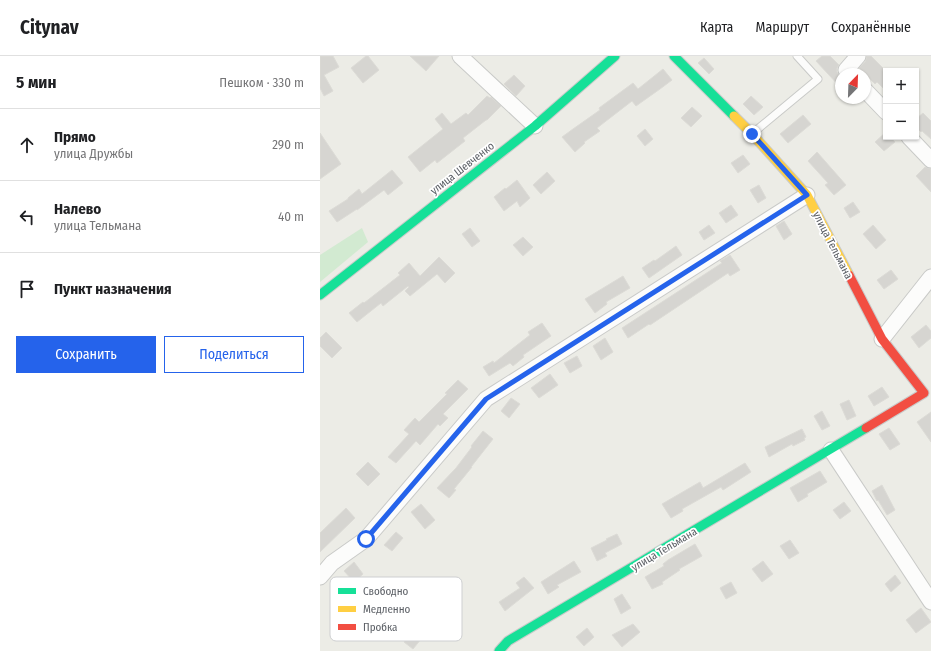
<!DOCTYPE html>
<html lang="ru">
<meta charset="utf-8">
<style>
:root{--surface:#fff;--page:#f6f6f6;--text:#202124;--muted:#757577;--line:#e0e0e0;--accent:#2563eb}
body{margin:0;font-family:"Fira Sans Condensed",sans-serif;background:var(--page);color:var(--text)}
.controls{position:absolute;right:12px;top:12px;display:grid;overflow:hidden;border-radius:0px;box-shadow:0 1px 3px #0004}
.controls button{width:36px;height:36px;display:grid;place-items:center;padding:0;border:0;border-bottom:1px solid var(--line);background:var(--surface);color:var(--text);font:20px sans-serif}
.compass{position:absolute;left:515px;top:12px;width:36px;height:36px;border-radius:50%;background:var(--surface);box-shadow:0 1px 3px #0004;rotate:23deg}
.stop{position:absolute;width:12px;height:12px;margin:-9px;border:3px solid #2563eb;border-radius:50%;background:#fff}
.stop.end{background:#2563eb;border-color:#fff;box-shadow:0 1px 4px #0008}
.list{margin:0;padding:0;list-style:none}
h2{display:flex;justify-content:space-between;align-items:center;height:52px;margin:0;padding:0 16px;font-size:17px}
h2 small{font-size:13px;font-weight:400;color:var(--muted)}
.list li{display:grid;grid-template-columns:26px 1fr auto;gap:12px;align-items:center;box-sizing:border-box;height:72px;padding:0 16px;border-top:1px solid var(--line)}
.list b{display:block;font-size:15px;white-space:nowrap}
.list p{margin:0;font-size:13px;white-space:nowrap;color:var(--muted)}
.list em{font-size:13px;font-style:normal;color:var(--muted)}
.actions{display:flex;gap:8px;padding:12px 16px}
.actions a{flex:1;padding:9px 0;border:1px solid var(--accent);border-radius:0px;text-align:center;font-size:14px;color:var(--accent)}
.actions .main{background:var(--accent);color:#fff}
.icon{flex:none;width:22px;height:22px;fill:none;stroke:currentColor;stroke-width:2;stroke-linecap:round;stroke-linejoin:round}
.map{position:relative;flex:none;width:611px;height:595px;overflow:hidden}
header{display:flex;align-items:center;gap:24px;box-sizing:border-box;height:56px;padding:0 20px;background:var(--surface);border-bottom:1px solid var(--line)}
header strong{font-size:19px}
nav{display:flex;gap:22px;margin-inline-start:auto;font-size:14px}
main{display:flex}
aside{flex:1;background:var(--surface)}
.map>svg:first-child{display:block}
</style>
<header>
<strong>Citynav</strong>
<nav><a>Карта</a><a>Маршрут</a><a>Сохранённые</a></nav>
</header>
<main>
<aside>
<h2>5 мин<small>Пешком · 330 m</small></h2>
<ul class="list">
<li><svg class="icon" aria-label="ahead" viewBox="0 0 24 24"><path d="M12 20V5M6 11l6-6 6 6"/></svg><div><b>Прямо</b><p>улица Дружбы</p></div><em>290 m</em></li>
<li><svg class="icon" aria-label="left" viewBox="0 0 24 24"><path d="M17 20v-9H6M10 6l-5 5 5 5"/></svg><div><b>Налево</b><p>улица Тельмана</p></div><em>40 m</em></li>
<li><svg class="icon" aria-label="arrive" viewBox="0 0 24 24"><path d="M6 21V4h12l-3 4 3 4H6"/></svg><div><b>Пункт назначения</b></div></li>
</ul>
<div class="actions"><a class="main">Сохранить</a><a>Поделиться</a></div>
</aside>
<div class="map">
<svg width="611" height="595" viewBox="0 0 611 595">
<rect width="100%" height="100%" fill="#ecece6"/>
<polygon fill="#d2ead1" points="42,172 48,186 0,226 0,199"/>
<g fill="#d6d5d1" stroke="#dcdbd6">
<polygon points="0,0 13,0 19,11 4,19 13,35 4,40 0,32"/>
<polygon points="46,0 48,0 59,14 43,27 31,12"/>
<polygon points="90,0 119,0 106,15"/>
<polygon points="502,0 510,0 519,9 517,12 517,16 521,22 521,32 496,5"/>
<polygon points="547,0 551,0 566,15 566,35 557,26 555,28 539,12 545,6"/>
<polygon points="384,2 394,13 389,18 378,7"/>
<polygon points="343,13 352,24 340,33 316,50 312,45 277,72 280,75 264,86 265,87 255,96 242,81 253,73 280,54 279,52 313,27 318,33"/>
<polygon points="194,19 205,30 196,40 184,28"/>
<polygon points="167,40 170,42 171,41 181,50 167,64 166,64 143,82 145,85 117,107 115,104 100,116 88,101 123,73 115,63 122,57 131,68 146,57 148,59"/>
<polygon points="431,40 443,51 434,59 423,48"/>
<polygon points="372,51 382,60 371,71 361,62"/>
<polygon points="603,57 611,65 611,83 602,75 601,76 596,71 596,63"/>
<polygon points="483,59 491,68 468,87 460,78"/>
<polygon points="325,73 333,83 325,90 317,80"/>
<polygon points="566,76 566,81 570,81 575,86 564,95 555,86"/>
<polygon points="0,77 21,108 0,123"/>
<polygon points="497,96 526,129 514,139 505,129 508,127 488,105"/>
<polygon points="423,99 430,108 418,117 411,107"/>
<polygon points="605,111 611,113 611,136 596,120"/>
<polygon points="72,114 83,127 68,139 64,134 37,154 37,153 17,166 9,155 28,143 28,142 39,133 42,138"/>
<polygon points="227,116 235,125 221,138 213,129"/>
<polygon points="197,124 210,142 200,151 197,145 184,155 174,141 185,132 186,133"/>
<polygon points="439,129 446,142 438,147 430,134"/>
<polygon points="533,146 540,156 530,162 524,152"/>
<polygon points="411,149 418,159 406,167 399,157"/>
<polygon points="464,165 472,178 464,184 456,170"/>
<polygon points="389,169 395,177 384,184 379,176"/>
<polygon points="553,169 566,184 556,193 543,178"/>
<polygon points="150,172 160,185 152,191 142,178"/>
<polygon points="203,181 213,191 203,200 193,189"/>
<polygon points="356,190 362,199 329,222 322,212 334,204 335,205"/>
<polygon points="410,199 420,214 410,220 408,217 330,269 329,268 308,282 302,272 402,207 400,205"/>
<polygon points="119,201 135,217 125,227 117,218 90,240 85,235 89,231 88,230 63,250 61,247 37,266 29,257 43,246 44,247 80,219 78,217 89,207 100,220"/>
<polygon points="571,214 578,223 564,233 557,224"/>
<polygon points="303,220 310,232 286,246 287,248 275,257 265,243"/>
<polygon points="222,267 231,280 203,299 204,301 193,310 190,307 169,320 163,311 173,305 174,307 210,279 208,276"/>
<polygon points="606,269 611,275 611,282 599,292 591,281"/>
<polygon points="6,276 22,292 12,302 0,290 0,282"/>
<polygon points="285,282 293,296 281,304 273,290"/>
<polygon points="257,300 262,310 250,317 244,307"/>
<polygon points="230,318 238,329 219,342 211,332"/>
<polygon points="138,324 148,333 123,358 128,362 120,370 118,368 100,389 96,385 76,407 68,401 89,378 84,374 95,362 99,366 127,338 125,337"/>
<polygon points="562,331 569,341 554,350 548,340"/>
<polygon points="191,342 200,348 189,362 181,355"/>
<polygon points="529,344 536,360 527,364 520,348"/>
<polygon points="502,355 510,370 502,374 494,360"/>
<polygon points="611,356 611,386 597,366"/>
<polygon points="569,372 580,388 570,394 559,378"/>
<polygon points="482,373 486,381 484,382 485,384 473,390 472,388 449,401 445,391"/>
<polygon points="163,375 173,383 151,411 152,411 134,433 136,434 129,442 117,432 136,412 152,391 151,390"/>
<polygon points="48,406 60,418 48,430 36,418"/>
<polygon points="425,407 431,416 403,434 401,431 362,453 363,455 351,462 342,448 380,426 383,432"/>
<polygon points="500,415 507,426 487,438 488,440 478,446 470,432"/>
<polygon points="562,429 575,454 567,459 558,444 557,445 552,435"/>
<polygon points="524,446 531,455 520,463 513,454"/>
<polygon points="101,448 115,464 105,473 91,456"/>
<polygon points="26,452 35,462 0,496 0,477"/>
<polygon points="76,476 83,482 72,495 64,489"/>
<polygon points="297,478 302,488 285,497 287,500 277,505 271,492 287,484 286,483"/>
<polygon points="470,484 479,497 469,503 460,490"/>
<polygon points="375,488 382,500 359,513 360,514 342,526 343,528 332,533 325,521 344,510 343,508 348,504"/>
<polygon points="254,505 261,516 237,529 239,531 228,538 221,526"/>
<polygon points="443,505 453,518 442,526 432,513"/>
<polygon points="34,506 43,518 34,526 24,515"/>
<polygon points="575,519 581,527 571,536 565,528"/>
<polygon points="204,521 214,532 185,555 179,546 200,532 196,527"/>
<polygon points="411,526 417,537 406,543 400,532"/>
<polygon points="302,538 311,552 301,558 294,543"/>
<polygon points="601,552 611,566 596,577 586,564"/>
<polygon points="313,568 320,576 302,591 292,579"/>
<polygon points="98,570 106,577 93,593 84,586"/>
<polygon points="267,572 274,581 264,590 256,581"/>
</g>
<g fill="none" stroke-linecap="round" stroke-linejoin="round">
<g stroke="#c9cac8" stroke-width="9">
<polyline id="lane" points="433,77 498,23 477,0"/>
</g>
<g stroke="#c9cac8" stroke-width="17">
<g id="street">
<polyline points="140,0 215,70"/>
<polyline points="530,18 526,14 538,0"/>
<polyline points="545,34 566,56"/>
<polyline points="589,81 611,104"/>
<polyline points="562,283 611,221"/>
<polyline points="511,394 611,546"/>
<polyline points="0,521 12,507 46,483 166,343 487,139"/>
</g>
</g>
<g stroke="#c9cbca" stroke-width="11">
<g id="fast">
<polyline points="354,0 414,60"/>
<polyline points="0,239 215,70 295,0"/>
<polyline points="179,595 188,585 546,372"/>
</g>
</g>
<g stroke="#c9cbca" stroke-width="11">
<polyline id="slow" points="414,60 432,78 487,139 529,219"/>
</g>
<g stroke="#c9cbca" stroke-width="11">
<polyline id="jam" points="529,219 562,283 604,337 546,372"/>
</g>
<use href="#lane" stroke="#fcfcfb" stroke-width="7"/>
<use href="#street" stroke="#fcfcfb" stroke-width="15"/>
<use href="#fast" stroke="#16e098" stroke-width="9"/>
<use href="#slow" stroke="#ffcf43" stroke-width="9"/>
<use href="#jam" stroke="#f24e42" stroke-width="9"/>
</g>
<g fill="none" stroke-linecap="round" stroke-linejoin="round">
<polyline stroke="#2563eb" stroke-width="5" points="46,483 166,343 487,139 432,78"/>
</g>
<g text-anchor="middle" stroke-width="3.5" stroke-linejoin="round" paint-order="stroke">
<g font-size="11" fill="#5b5f65" stroke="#fff">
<text transform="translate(142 112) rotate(-38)" y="4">улица Шевченко</text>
<text transform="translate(513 189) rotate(63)" y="4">улица Тельмана</text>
<text transform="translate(344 493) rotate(-31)" y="4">улица Тельмана</text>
</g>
</g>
<rect x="10" y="521" width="132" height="64" rx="6" fill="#fff" stroke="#cecfd1" stroke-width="1"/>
<rect x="18" y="532" width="18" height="6" fill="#16e098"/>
<rect x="18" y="550" width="18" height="6" fill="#ffcf43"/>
<rect x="18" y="568" width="18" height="6" fill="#f24e42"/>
<g font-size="11" fill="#5b5f65">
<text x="43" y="539">Свободно</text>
<text x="43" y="557">Медленно</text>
<text x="43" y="575">Пробка</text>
</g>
</svg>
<div class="controls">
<button>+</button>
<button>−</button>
</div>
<svg class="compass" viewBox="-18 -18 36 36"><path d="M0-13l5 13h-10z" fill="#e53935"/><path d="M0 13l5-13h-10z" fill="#757577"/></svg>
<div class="stop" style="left:46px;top:483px"></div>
<div class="stop end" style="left:432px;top:78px"></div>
</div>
</main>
